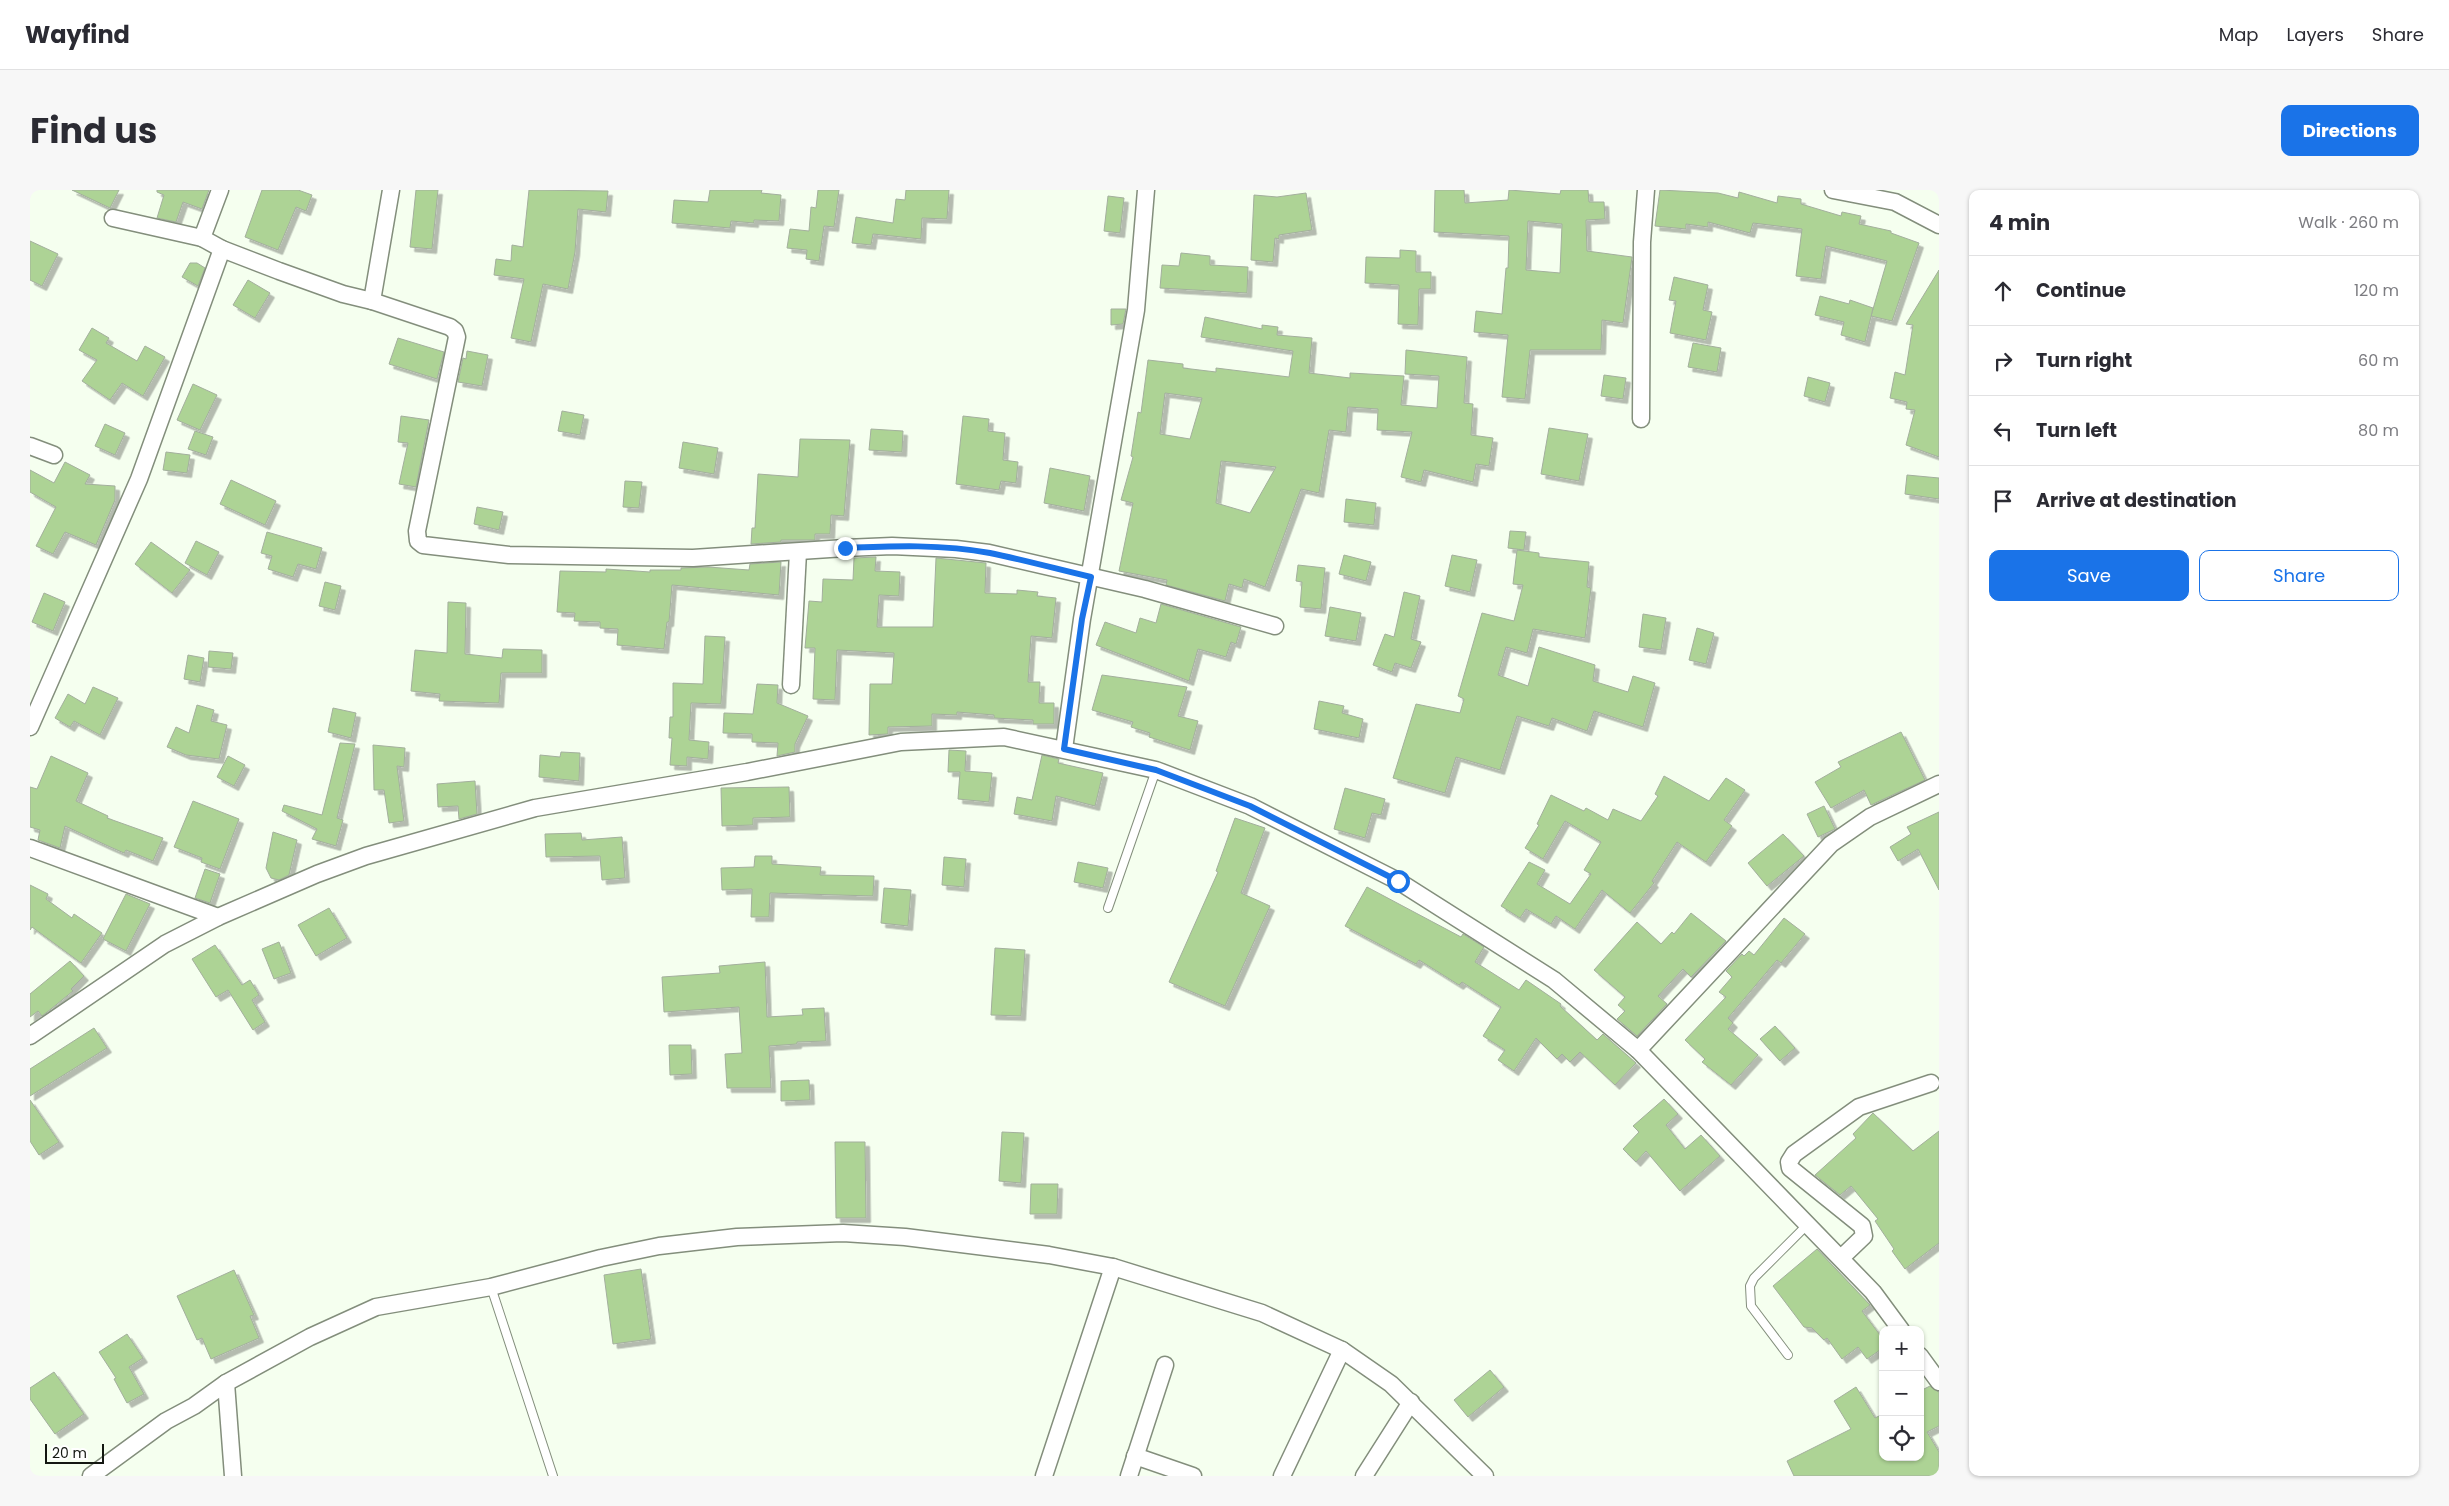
<!DOCTYPE html>
<meta charset="utf-8">
<style>
:root{--surface:#fff;--page:#f7f7f7;--text:#2b2b33;--muted:#7c7c81;--line:#e1e1e2;--accent:#1a73e8}
body{margin:0;font-family:Poppins,sans-serif;background:var(--page);color:var(--text)}
.controls{position:absolute;right:15px;bottom:15px;display:grid;overflow:hidden;border-radius:10px;box-shadow:0 1px 4px #0004}
.controls button{width:45px;height:45px;display:grid;place-items:center;padding:0;border:0;border-bottom:1px solid var(--line);background:var(--surface);color:var(--text);font:25px sans-serif}
.scale{position:absolute;left:15px;bottom:12px;width:59px;box-sizing:border-box;padding-left:5px;border:2px solid #131711;border-top:0;font-size:14px;line-height:18px;white-space:nowrap;color:#131711;-webkit-text-stroke:4px #fff;paint-order:stroke}
.stop{position:absolute;width:15px;height:15px;margin:-11px;border:4px solid #1a73e8;border-radius:50%;background:#fff}
.stop.end{background:#1a73e8;border-color:#fff;box-shadow:0 1px 5px #0008}
.list{margin:0;padding:0;list-style:none}
h2{display:flex;justify-content:space-between;align-items:center;height:65px;margin:0;padding:0 20px;font-size:21px}
h2 small{font-size:16px;font-weight:400;color:var(--muted)}
.list li{display:grid;grid-template-columns:32px 1fr auto;gap:15px;align-items:center;box-sizing:border-box;height:70px;padding:0 20px;border-top:1px solid var(--line)}
.list b{display:block;font-size:19px;white-space:nowrap}
.list em{font-size:16px;font-style:normal;color:var(--muted)}
.actions{display:flex;gap:10px;padding:15px 20px}
.actions a{flex:1;padding:11px 0;border:1px solid var(--accent);border-radius:10px;text-align:center;font-size:18px;color:var(--accent)}
.actions .main{background:var(--accent);color:#fff}
.icon{flex:none;width:28px;height:28px;fill:none;stroke:currentColor;stroke-width:2;stroke-linecap:round;stroke-linejoin:round}
.map{position:relative;flex:none;width:1909px;height:1286px;overflow:hidden;border-radius:10px}
header{display:flex;align-items:center;gap:30px;box-sizing:border-box;height:70px;padding:0 25px;background:var(--surface);border-bottom:1px solid var(--line)}
header strong{font-size:24px}
nav{display:flex;gap:28px;margin-inline-start:auto;font-size:18px}
.intro{display:flex;align-items:center;justify-content:space-between;box-sizing:border-box;height:120px;padding:0 30px}
h1{margin:0;font-size:35px}
.button{padding:12px 22px;border-radius:10px;background:var(--accent);color:#fff;font-size:18px;font-weight:700}
main{display:flex;gap:30px;padding:0 30px}
aside{flex:1;background:var(--surface);border-radius:10px;box-shadow:0 1px 4px #0004}
.map>svg:first-child{display:block}
</style>
<header>
<strong>Wayfind</strong>
<nav><a>Map</a><a>Layers</a><a>Share</a></nav>
</header>
<div class="intro"><h1>Find us</h1><a class="button">Directions</a></div>
<main>
<div class="map">
<svg width="1909" height="1286" viewBox="0 0 1909 1286">
<defs>
<filter id="shadow"><feDropShadow dx="4.5" dy="4.5" stdDeviation="0" flood-color="#0004"/></filter>
</defs>
<rect width="100%" height="100%" fill="#f5ffef"/>
<g fill="#add395" stroke="#a3af9d" fill-rule="evenodd" filter="url(#shadow)">
<polygon points="42,0 89,0 80,18"/>
<polygon points="127,0 179,0 172,19 153,12 146,32 127,28 134,5 127,2"/>
<polygon points="232,0 268,0 282,5 276,21 266,17 248,60 215,47"/>
<polygon points="386,0 408,0 402,59 380,57"/>
<polygon points="499,0 578,1 576,22 548,19 545,62 538,99 513,94 501,152 481,148 494,89 464,85 466,69 481,71 482,55 493,57"/>
<polygon points="680,0 732,0 731,3 751,5 749,31 724,30 724,33 701,31 700,38 642,33 644,10 678,12"/>
<polygon points="788,0 809,0 804,37 794,36 789,71 776,69 777,60 757,58 760,39 779,41 781,17 786,18"/>
<polygon points="876,0 919,0 917,29 892,28 891,49 843,44 841,55 822,53 826,27 863,33 866,9 875,10"/>
<path d="M1405,0H1434L1435,13L1478,10L1479,0L1530,4L1531,0H1558L1559,12H1574L1575,29L1556,30L1557,61L1602,67L1593,133L1572,130L1571,160H1500L1495,209L1472,207L1478,145L1444,142L1446,121L1472,124L1476,78H1478L1479,46L1404,42ZM1498,31L1532,34L1530,83L1496,80Z"/>
<polygon points="1630,0 1688,3 1708,8 1709,2 1747,13 1748,6 1771,9 1771,14 1811,26 1812,22 1831,26 1829,34 1861,41 1861,43 1889,53 1862,131 1841,126 1857,71 1796,56 1791,89 1766,86 1772,39 1723,33 1720,43 1678,32 1678,37 1656,34 1656,39 1625,36"/>
<polygon points="1276,3 1282,40 1249,45 1249,49 1245,48 1243,72 1221,70 1224,5 1247,7"/>
<polygon points="1078,6 1094,8 1090,43 1074,41"/>
<polygon points="0,51 28,64 12,96 0,90"/>
<polygon points="1370,60 1386,61 1386,82 1401,82 1401,99 1389,99 1388,135 1368,134 1369,95 1335,93 1336,67 1370,68"/>
<polygon points="1151,63 1180,66 1180,75 1218,77 1217,103 1130,98 1132,75 1149,76"/>
<polygon points="160,73 167,73 175,78 168,96 152,87"/>
<polygon points="1909,80 1909,267 1876,255 1885,220 1876,219 1877,212 1860,208 1865,182 1875,185 1883,135 1876,134"/>
<polygon points="1644,87 1678,95 1673,120 1682,122 1676,150 1640,143 1646,111 1639,110"/>
<polygon points="218,90 240,103 225,128 203,115"/>
<polygon points="1790,106 1819,114 1820,110 1843,118 1835,152 1811,145 1814,132 1785,125"/>
<polygon points="1081,119 1096,119 1093,134 1081,135"/>
<path d="M1175,127L1232,139V135L1248,137L1247,145L1282,148L1279,183L1320,188V183L1374,186L1371,215L1407,218L1409,186L1375,184L1376,160L1437,167L1434,213L1443,214L1441,245L1463,248L1459,276L1446,274L1443,292L1394,280L1391,292L1371,287L1382,242L1347,240L1348,219L1318,217L1316,242L1299,240L1289,303L1271,299L1235,397L1214,389L1212,398L1199,394L1195,411L1136,395L1137,390L1089,381L1103,313L1091,310L1103,267L1101,266L1108,222L1111,223L1118,170L1153,174V178L1186,182V178L1259,187L1263,161L1171,147ZM1135,203L1172,208L1160,249L1130,244ZM1191,271L1246,277L1220,323L1186,313Z"/>
<polygon points="62,138 79,148 76,153 107,171 115,156 135,167 113,206 92,193 80,210 52,191 67,170 49,160"/>
<polygon points="368,148 414,162 407,189 359,174"/>
<polygon points="1663,153 1691,158 1687,182 1658,177"/>
<polygon points="437,161 458,165 452,196 428,192 433,168 436,169"/>
<polygon points="1574,185 1596,188 1593,209 1571,206"/>
<polygon points="1778,187 1800,193 1795,212 1774,206"/>
<polygon points="163,194 187,205 170,240 147,230"/>
<polygon points="532,221 554,225 550,245 528,241"/>
<polygon points="371,226 399,230 386,297 369,294 378,253 368,252"/>
<polygon points="933,226 959,229 958,241 975,243 973,270 988,272 986,293 971,291 969,300 926,294"/>
<polygon points="75,234 95,243 85,265 65,256"/>
<polygon points="1519,238 1558,244 1549,291 1511,284"/>
<polygon points="841,239 873,241 872,262 839,260"/>
<polygon points="165,241 183,247 176,265 158,259"/>
<polygon points="770,249 820,250 814,326 801,325 800,344 785,344 785,350 751,350 751,352 721,354 722,338 725,338 728,284 768,287"/>
<polygon points="653,252 688,258 684,284 649,278"/>
<polygon points="136,262 160,265 157,283 133,280"/>
<polygon points="35,272 60,285 55,294 85,296 85,310 66,355 35,342 23,364 6,356 26,317 0,302 0,280 24,293"/>
<polygon points="1020,278 1060,286 1054,321 1014,313"/>
<polygon points="1877,285 1909,288 1909,309 1875,304"/>
<polygon points="201,290 246,311 235,335 190,314"/>
<polygon points="595,291 612,292 609,318 593,317"/>
<polygon points="1316,309 1346,313 1344,335 1314,332"/>
<polygon points="447,317 473,322 469,340 444,334"/>
<polygon points="1480,341 1496,342 1494,360 1478,358"/>
<polygon points="237,342 292,358 286,379 268,374 263,387 238,379 242,366 231,363"/>
<polygon points="166,351 189,362 177,385 155,373"/>
<polygon points="121,352 160,380 142,403 105,374"/>
<polygon points="1487,360 1509,363 1509,367 1559,372 1557,397 1561,398 1555,448 1503,439 1497,463 1476,457 1468,485 1498,496 1509,457 1565,475 1563,491 1598,502 1603,486 1625,493 1613,537 1564,521 1557,541 1522,528 1519,536 1487,526 1470,580 1426,567 1415,603 1363,588 1386,514 1430,523 1434,509 1428,506 1452,423 1484,431 1493,395 1483,394"/>
<polygon points="1314,365 1341,372 1336,391 1309,384"/>
<polygon points="1422,365 1447,370 1440,402 1415,396"/>
<polygon points="846,367 845,381 870,382 869,406 849,405 847,437 903,437 906,368 956,373 955,403 987,404 987,400 1008,402 1007,406 1026,408 1022,448 1001,446 998,492 1010,492 1009,513 1024,513 1024,534 1003,534 1003,530 964,528 964,525 927,522 927,525 902,524 902,536 858,537 858,544 839,545 840,494 862,494 864,463 807,460 805,510 783,509 785,458 775,458 779,411 792,412 793,389 823,390 824,368"/>
<polygon points="751,372 749,405 642,395 639,432 637,432 634,459 587,455 588,439 570,438 570,432 544,431 545,423 527,422 530,381 576,382 576,379 620,382 620,380 651,380 651,378 678,377 719,380 720,374"/>
<polygon points="1268,375 1295,378 1291,419 1270,417 1272,392 1266,391"/>
<polygon points="295,392 311,396 305,420 289,416"/>
<polygon points="1374,402 1390,406 1381,449 1391,452 1381,478 1365,473 1362,482 1343,475 1355,444 1364,447"/>
<polygon points="14,403 35,412 23,441 2,432"/>
<polygon points="418,412 436,413 435,464 472,468 473,459 512,460 512,483 471,483 469,513 409,511 410,504 381,501 385,460 417,463"/>
<polygon points="1131,414 1211,437 1206,454 1201,452 1196,467 1168,459 1159,491 1066,455 1075,432 1106,443 1110,428 1126,433"/>
<polygon points="1300,417 1331,423 1326,451 1295,446"/>
<polygon points="1613,424 1636,428 1631,460 1609,457"/>
<polygon points="1667,438 1684,443 1676,474 1659,470"/>
<polygon points="675,446 695,447 691,514 661,513 659,550 679,552 678,569 657,567 657,576 640,575 642,548 639,548 640,527 643,527 643,493 673,494"/>
<polygon points="179,461 203,463 201,479 178,477"/>
<polygon points="158,465 174,468 170,492 154,489"/>
<polygon points="1072,485 1157,497 1148,526 1168,531 1160,560 1119,547 1120,543 1101,537 1103,532 1062,520"/>
<polygon points="727,494 748,495 747,513 778,526 765,554 765,562 747,566 748,553 722,552 722,544 693,543 694,523 723,524"/>
<polygon points="63,497 88,508 70,545 44,531 40,537 25,528 38,504 55,514"/>
<polygon points="1289,511 1314,516 1312,523 1333,529 1329,548 1284,539"/>
<polygon points="167,515 184,520 181,531 197,535 189,569 156,565 137,557 146,537 159,543"/>
<polygon points="303,518 326,523 321,548 298,542"/>
<polygon points="1871,542 1895,590 1841,615 1834,600 1801,618 1785,592 1811,577 1808,572"/>
<polygon points="310,553 325,554 307,628 313,630 306,656 282,649 287,639 252,621 254,615 292,625"/>
<polygon points="343,555 375,558 374,577 367,576 374,631 359,633 354,600 344,600"/>
<polygon points="919,560 936,561 935,581 962,583 959,612 928,609 930,582 918,582"/>
<polygon points="531,562 550,563 549,591 509,587 510,565 530,567"/>
<polygon points="1012,565 1029,569 1028,573 1073,583 1065,616 1026,606 1022,631 984,624 987,607 1002,610"/>
<polygon points="21,566 58,583 46,611 78,626 77,628 133,648 123,671 96,660 94,663 78,656 35,636 30,658 8,650 10,640 0,637 0,597 7,599"/>
<polygon points="198,566 215,575 204,596 187,587"/>
<polygon points="1634,586 1679,611 1696,588 1715,600 1694,630 1702,636 1676,672 1647,652 1622,691 1624,693 1600,723 1572,700 1545,739 1526,726 1521,734 1496,719 1490,728 1471,716 1499,672 1515,680 1507,694 1540,714 1561,684 1554,680 1571,652 1535,631 1513,669 1495,658 1509,635 1507,634 1521,605 1554,621 1556,618 1578,630 1583,619 1611,631 1628,606 1625,604"/>
<polygon points="445,591 447,624 429,629 428,616 408,617 407,594"/>
<polygon points="759,597 760,627 723,628 723,635 692,636 691,598"/>
<polygon points="1315,598 1355,609 1351,625 1342,623 1335,648 1304,639"/>
<polygon points="163,611 209,629 190,679 171,672 172,668 144,657"/>
<polygon points="1794,616 1805,639 1788,647 1777,624"/>
<polygon points="1909,622 1909,700 1888,659 1868,671 1860,657 1881,644 1877,637"/>
<polygon points="1205,628 1235,638 1211,703 1240,716 1195,816 1139,792 1188,682 1186,681"/>
<polygon points="243,642 267,650 259,685 249,690 241,688 236,678"/>
<polygon points="551,643 552,650 592,647 595,688 572,690 570,666 516,667 515,644"/>
<polygon points="1753,644 1774,666 1737,696 1718,673"/>
<polygon points="725,666 742,666 742,674 791,677 790,685 844,686 843,706 740,703 739,727 721,727 722,699 692,700 691,678 724,677"/>
<polygon points="914,667 936,669 934,697 912,695"/>
<polygon points="1048,672 1078,678 1073,698 1044,692"/>
<polygon points="175,679 190,684 180,713 165,708"/>
<polygon points="0,695 18,704 16,709 42,728 44,724 72,743 51,773 2,737 0,740"/>
<polygon points="1337,697 1431,747 1433,744 1454,757 1445,772 1489,800 1496,790 1531,814 1530,816 1567,850 1573,844 1606,873 1585,895 1550,862 1540,872 1532,864 1527,869 1506,848 1484,881 1468,870 1475,860 1453,846 1471,817 1432,792 1429,795 1389,770 1386,774 1315,736"/>
<polygon points="854,698 881,700 878,736 851,733"/>
<polygon points="96,704 120,714 96,761 73,749"/>
<polygon points="299,718 317,748 286,766 268,735"/>
<polygon points="1661,723 1696,751 1661,787 1653,779 1628,806 1637,814 1607,846 1587,829 1595,821 1588,815 1595,807 1564,780 1607,732 1631,754 1642,742 1644,744"/>
<polygon points="1754,728 1775,744 1751,773 1747,770 1698,828 1703,833 1698,839 1728,865 1701,895 1672,872 1675,869 1655,850 1696,807 1689,802 1702,787 1696,781 1712,764 1714,766 1719,761 1724,765"/>
<polygon points="249,752 261,783 244,789 232,759"/>
<polygon points="185,755 212,795 220,790 229,805 222,810 235,832 223,840 198,800 186,807 162,769"/>
<polygon points="965,758 995,760 991,826 961,825"/>
<polygon points="40,771 54,786 41,799 43,801 21,819 12,826 8,821 0,827 0,804"/>
<polygon points="735,772 737,827 773,825 772,819 794,818 796,851 767,852 767,854 739,856 741,898 697,898 695,864 712,863 709,817 634,822 632,787 690,783 689,776"/>
<polygon points="1745,836 1765,858 1750,871 1730,849"/>
<polygon points="64,838 77,858 0,906 0,879"/>
<polygon points="639,855 661,855 662,884 640,885"/>
<polygon points="779,890 780,910 751,911 751,891"/>
<polygon points="1634,909 1648,924 1636,935 1655,959 1671,945 1690,966 1650,1001 1616,961 1606,972 1593,959 1609,942 1603,936"/>
<polygon points="0,910 29,952 9,965 0,951"/>
<polygon points="1843,923 1883,961 1909,941 1909,1053 1875,1079 1862,1061 1864,1059 1845,1031 1848,1029 1821,996 1810,1005 1785,985 1826,948 1823,944"/>
<polygon points="972,942 994,943 991,993 969,991"/>
<polygon points="805,952 835,952 836,1028 806,1028"/>
<polygon points="1001,994 1028,994 1027,1024 1000,1024"/>
<polygon points="1787,1059 1840,1115 1832,1121 1853,1149 1853,1158 1837,1169 1828,1157 1812,1169 1797,1148 1794,1150 1782,1138 1774,1137 1743,1096"/>
<polygon points="611,1079 621,1149 583,1154 574,1085"/>
<polygon points="204,1080 224,1125 220,1126 229,1148 181,1169 172,1148 167,1150 147,1106"/>
<polygon points="97,1144 113,1168 99,1177 114,1204 97,1213 84,1189 86,1188 69,1162"/>
<polygon points="1460,1180 1474,1197 1438,1227 1424,1210"/>
<polygon points="24,1182 54,1224 25,1244 0,1209 0,1198"/>
<polygon points="1900,1196 1909,1202 1909,1236 1897,1242 1909,1262 1909,1286 1764,1286 1757,1271 1821,1239 1804,1211 1826,1197 1845,1228 1853,1224 1853,1267 1890,1267 1890,1201"/>
</g>
<g fill="none" stroke-linecap="round" stroke-linejoin="round">
<g stroke="#838e7c" stroke-width="10">
<g id="lane">
<polyline points="1078,718 1126,580"/>
<polyline points="461,1097 523,1286"/>
<polyline points="1758,1165 1721,1116 1720,1096 1724,1088 1778,1034"/>
</g>
</g>
<g stroke="#838e7c" stroke-width="19">
<g id="street">
<polyline points="361,0 342,111 420,137 425,141 427,147 387,341 388,351 393,355 479,365 663,368 815,358 862,356 926,359 959,363 1115,399 1245,436"/>
<polyline points="1803,0 1865,12 1909,35"/>
<polyline points="83,28 172,48 192,59 249,81 313,104 342,111"/>
<polyline points="172,48 190,0"/>
<polyline points="1611,229 1612,52 1616,0"/>
<polyline points="0,256 24,265"/>
<polyline points="761,495 768,362"/>
<polyline points="0,537 109,289 192,59"/>
<polyline points="1034,559 1052,429 1106,120 1116,0"/>
<polyline points="0,658 188,727"/>
<polyline points="0,846 135,754 188,727 287,684 336,666 505,618 717,582 871,552 974,547 1126,580 1220,616 1368,691 1524,790 1608,860 1843,1102 1871,1140"/>
<polyline points="1608,860 1801,654 1840,627 1909,594"/>
<polyline points="1811,1068 1834,1046 1832,1036 1760,978 1759,972 1764,964 1829,917 1901,893"/>
<polyline points="1890,1166 1909,1192"/>
<polyline points="196,1193 203,1286"/>
<polyline points="1105,1266 1163,1286"/>
<polyline points="61,1286 136,1231 164,1216 196,1193 280,1147 346,1117 461,1097 571,1068 629,1056 707,1047 813,1043 875,1047 1019,1065 1083,1077 1232,1123 1312,1160 1361,1194 1455,1286"/>
<polyline points="1014,1286 1083,1077"/>
<polyline points="1099,1286 1135,1175"/>
<polyline points="1252,1286 1312,1160"/>
<polyline points="1334,1286 1381,1212"/>
</g>
</g>
<use href="#lane" stroke="#fff" stroke-width="8"/>
<use href="#street" stroke="#fff" stroke-width="16"/>
</g>
<g fill="none" stroke-linecap="round" stroke-linejoin="round">
<path stroke="#1a73e8" stroke-width="6" d="M815,358C863,356 913,354 960,363C994,370 1027,379 1061,387L1052,429L1034,559L1126,580L1220,616L1368,691"/>
</g>
</svg>
<div class="controls">
<button>+</button>
<button>−</button>
<button><svg class="icon" aria-label="locate" viewBox="0 0 24 24"><circle cx="12" cy="12" r="6"/><path d="M12 2v4M12 18v4M2 12h4M18 12h4"/></svg></button>
</div>
<div class="scale">20 m</div>
<div class="stop" style="left:1368px;top:691px"></div>
<div class="stop end" style="left:815px;top:358px"></div>
</div>
<aside>
<h2>4 min<small>Walk · 260 m</small></h2>
<ul class="list">
<li><svg class="icon" aria-label="ahead" viewBox="0 0 24 24"><path d="M12 20V5M6 11l6-6 6 6"/></svg><div><b>Continue</b></div><em>120 m</em></li>
<li><svg class="icon" aria-label="right" viewBox="0 0 24 24"><path d="M7 20v-9h11M14 6l5 5-5 5"/></svg><div><b>Turn right</b></div><em>60 m</em></li>
<li><svg class="icon" aria-label="left" viewBox="0 0 24 24"><path d="M17 20v-9H6M10 6l-5 5 5 5"/></svg><div><b>Turn left</b></div><em>80 m</em></li>
<li><svg class="icon" aria-label="arrive" viewBox="0 0 24 24"><path d="M6 21V4h12l-3 4 3 4H6"/></svg><div><b>Arrive at destination</b></div></li>
</ul>
<div class="actions"><a class="main">Save</a><a>Share</a></div>
</aside>
</main>
